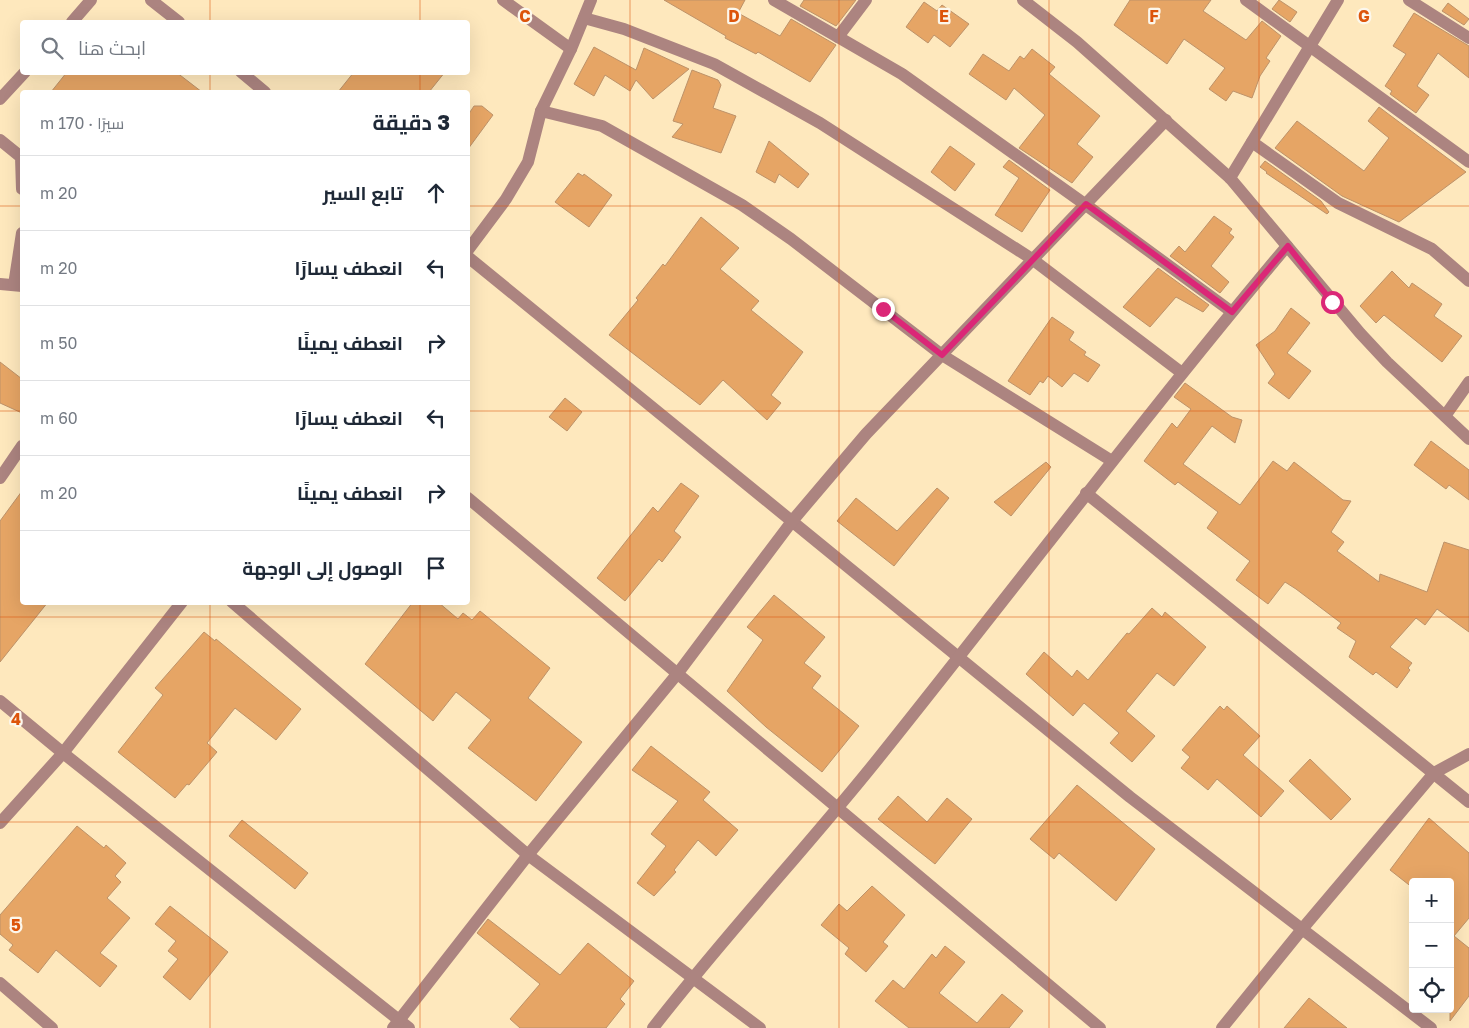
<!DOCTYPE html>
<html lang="ar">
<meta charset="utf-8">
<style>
:root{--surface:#fff;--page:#f2f2f3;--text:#1f2937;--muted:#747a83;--line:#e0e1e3}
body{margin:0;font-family:"Golos Text",Cairo,sans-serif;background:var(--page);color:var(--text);direction:rtl}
.controls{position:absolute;right:15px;bottom:15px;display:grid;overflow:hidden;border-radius:5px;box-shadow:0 5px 20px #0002}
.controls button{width:45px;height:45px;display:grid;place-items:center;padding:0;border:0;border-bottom:1px solid var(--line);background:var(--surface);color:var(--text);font:25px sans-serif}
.stop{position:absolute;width:15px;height:15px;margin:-11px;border:4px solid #db2777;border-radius:50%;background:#fff}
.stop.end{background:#db2777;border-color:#fff;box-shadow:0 1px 5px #0008}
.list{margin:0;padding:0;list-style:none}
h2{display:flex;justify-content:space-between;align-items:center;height:65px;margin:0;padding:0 20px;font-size:21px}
h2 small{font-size:16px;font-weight:400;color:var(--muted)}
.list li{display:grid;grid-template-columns:32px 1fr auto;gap:15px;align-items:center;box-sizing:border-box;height:75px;padding:0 20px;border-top:1px solid var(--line)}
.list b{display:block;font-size:19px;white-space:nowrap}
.list em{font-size:16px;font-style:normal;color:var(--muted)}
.icon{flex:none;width:28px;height:28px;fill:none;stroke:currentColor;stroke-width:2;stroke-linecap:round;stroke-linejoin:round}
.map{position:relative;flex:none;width:1469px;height:1028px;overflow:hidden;direction:ltr}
.search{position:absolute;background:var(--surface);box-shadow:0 5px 20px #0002;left:20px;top:20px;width:450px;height:55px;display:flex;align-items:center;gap:12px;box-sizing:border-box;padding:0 18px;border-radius:5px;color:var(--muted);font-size:19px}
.panel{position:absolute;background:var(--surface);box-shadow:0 5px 20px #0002;left:20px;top:90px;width:450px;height:515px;border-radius:5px;direction:rtl}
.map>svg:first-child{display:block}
</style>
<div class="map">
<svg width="1469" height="1028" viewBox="0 0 1469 1028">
<rect width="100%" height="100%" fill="#fee8bd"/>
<g fill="#e6a565" stroke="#bd9269">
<polygon points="664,0 745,0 738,13 780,36 791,19 836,45 810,82 758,52 756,54 725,38 726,36"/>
<polygon points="804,0 856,0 836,26 800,6"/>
<polygon points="1130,0 1211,0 1203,11 1246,40 1262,21 1281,36 1266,58 1270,61 1260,76 1252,98 1233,91 1226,101 1209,89 1225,68 1184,39 1167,64 1114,25"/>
<polygon points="1279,0 1297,12 1290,22 1272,9"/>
<polygon points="924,2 937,11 942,5 969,24 950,47 934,35 928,43 906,27"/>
<polygon points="1448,3 1469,19 1464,25 1442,11"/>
<polygon points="1414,13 1469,46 1469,78 1438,53 1417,86 1429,95 1416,113 1390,94 1392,91 1385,86 1406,54 1393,46"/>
<polygon points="594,47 636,70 644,48 689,69 653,99 636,80 630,91 605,75 594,96 574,84"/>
<polygon points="1032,49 1055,67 1049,74 1100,116 1077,144 1093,157 1072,183 1019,148 1045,115 1014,88 1006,100 969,74 983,54 1009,71 1020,56 1024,59"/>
<polygon points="692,70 718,80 721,85 713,108 736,116 721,153 672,137 683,124 673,121"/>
<polygon points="67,72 176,72 202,92 51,92"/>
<polygon points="354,72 445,72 429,92 338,92"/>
<polygon points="474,106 482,106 493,115 468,149 468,115"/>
<polygon points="1379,107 1466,172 1399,222 1342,196 1275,148 1297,121 1364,171 1389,138 1368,121"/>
<polygon points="769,141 809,174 798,188 779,174 775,183 756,172"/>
<polygon points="950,146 975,164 955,191 931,172"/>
<polygon points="1009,160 1050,190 1022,232 995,215 1019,178 1003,167"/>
<polygon points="1265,161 1321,201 1329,212 1327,214 1266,173 1267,172 1260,167"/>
<polygon points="578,173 583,176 584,174 612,195 589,227 555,202"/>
<polygon points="1214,216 1232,229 1229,233 1234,237 1211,266 1229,282 1220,293 1170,256 1179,246 1185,252"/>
<polygon points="701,217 739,248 720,269 759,301 751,310 803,352 771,395 781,403 767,420 723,380 700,405 609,335 638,300 636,298 663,264 665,266"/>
<polygon points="1158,268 1209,305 1203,312 1176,297 1150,327 1123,307"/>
<polygon points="1392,271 1409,288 1412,283 1442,304 1434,316 1462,336 1442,362 1384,315 1376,323 1360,306"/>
<polygon points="1291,308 1310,323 1287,353 1311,371 1289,399 1268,383 1275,374 1256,345 1275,331"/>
<polygon points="1052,317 1074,332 1069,340 1086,352 1084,355 1100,365 1088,382 1074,373 1062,387 1048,376 1043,383 1040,381 1030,395 1008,381"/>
<polygon points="0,362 22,379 22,413 0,403"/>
<polygon points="1185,383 1232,417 1242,420 1235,443 1212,426 1183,464 1240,505 1273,461 1287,471 1294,462 1343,500 1351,501 1331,532 1344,542 1337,551 1379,582 1380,574 1427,592 1444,542 1469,550 1469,632 1437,609 1425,625 1416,618 1390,647 1412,663 1408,668 1410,670 1397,688 1376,672 1373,675 1349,657 1356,641 1337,628 1341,623 1296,589 1285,582 1268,604 1236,580 1250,561 1207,528 1218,512 1178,482 1175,485 1144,461 1172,423 1177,428 1191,409 1174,397"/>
<polygon points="565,398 582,412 567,431 549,417"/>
<polygon points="1431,441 1469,470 1469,500 1449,485 1446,489 1414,465"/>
<polygon points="1046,462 1051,467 1011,516 994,502"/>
<polygon points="681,483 699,496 674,531 681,537 662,562 659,559 625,601 597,578 653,507 658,512"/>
<polygon points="937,488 949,498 894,566 837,521 856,498 897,531"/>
<polygon points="22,491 22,602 48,602 0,662 0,521"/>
<polygon points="774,595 825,637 804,663 821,676 812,688 859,726 822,772 766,727 727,691 763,640 747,627"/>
<polygon points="413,602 438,602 458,619 463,613 472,620 480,611 550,668 528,698 582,742 536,801 468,748 491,720 456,692 433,721 365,664"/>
<polygon points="1152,608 1162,617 1165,612 1206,647 1174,686 1157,673 1126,711 1155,736 1132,762 1110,743 1119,733 1084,703 1073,716 1026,674 1044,652 1072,677 1077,670 1088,680 1127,633 1129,634"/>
<polygon points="204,632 215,641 216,639 301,709 276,740 235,708 207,743 217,752 189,785 187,784 175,798 118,752 163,695 155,688"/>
<polygon points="1220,706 1224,710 1227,706 1260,736 1243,755 1284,791 1261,817 1217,779 1208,790 1181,768 1190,757 1182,750"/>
<polygon points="651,746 710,792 703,800 738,830 716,856 698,840 674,870 676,872 654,896 637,883 666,846 651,834 678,801 632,770"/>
<polygon points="1310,759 1351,799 1331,820 1289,781"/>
<polygon points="1077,785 1155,849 1116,901 1059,853 1054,859 1030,839"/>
<polygon points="898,796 927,822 947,798 972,819 935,864 878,819"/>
<polygon points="1429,818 1469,853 1469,918 1454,936 1469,948 1469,996 1450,1021 1450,882 1413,882 1413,888 1390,870"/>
<polygon points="242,820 308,873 295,889 229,836"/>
<polygon points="77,826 104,848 106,845 126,863 115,876 121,882 107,898 130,918 100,953 117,966 100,987 56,950 38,973 9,950 13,945 0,934 0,915"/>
<polygon points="872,886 905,915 883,942 888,946 866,972 845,954 849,948 821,925 839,904 847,911"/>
<polygon points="170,906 228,952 190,1000 163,977 178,959 168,951 176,941 155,924"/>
<polygon points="488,919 560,975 588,943 634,981 620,999 625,1004 606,1028 520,1028 510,1019 540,984 477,933"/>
<polygon points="945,946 965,962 939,993 977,1023 1002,994 1023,1011 1009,1028 909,1028 875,1001 893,980 904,989 932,954 936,958"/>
<polygon points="1309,998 1347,1028 1284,1028"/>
</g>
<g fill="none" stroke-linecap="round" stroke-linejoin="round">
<g stroke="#ac8480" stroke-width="12">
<polyline points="151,0 179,22"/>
<polyline points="503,0 571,49"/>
<polyline points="774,0 838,37 866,0"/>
<polyline points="1023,0 1077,42 1230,178 1360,333 1387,362 1469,439"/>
<polyline points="1246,0 1469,162"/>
<polyline points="1409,0 1469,38"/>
<polyline points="584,18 624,29 714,64 820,123 1032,259 1182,373"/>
<polyline points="72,22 91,0"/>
<polyline points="838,37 902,74 1086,205 1232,312"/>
<polyline points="241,72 265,92"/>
<polyline points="0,99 25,72"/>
<polyline points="541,111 602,126 742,205 791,239 942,355 1112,461"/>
<polyline points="0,140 21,157 22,189"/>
<polyline points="1252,142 1338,203 1432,249 1469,281"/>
<polyline points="1230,178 1338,0"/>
<polyline points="468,250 506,199 528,162 541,111 571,49 591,0"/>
<polyline points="468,257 1130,797 1431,1028"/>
<polyline points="0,284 22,286"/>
<polyline points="14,285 22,233"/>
<polyline points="1445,416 1469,382"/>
<polyline points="0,478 22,446"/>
<polyline points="1086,493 1469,802"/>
<polyline points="468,498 1100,1028"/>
<polyline points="232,602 528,855 760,1028"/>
<polyline points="0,701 63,753 182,602"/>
<polyline points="0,823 63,753 409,1028"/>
<polyline points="0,983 52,1028"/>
<polyline points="393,1028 528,855 678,673 793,520 866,434 1166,120"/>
<path d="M653,1028C724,936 804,851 877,760C1014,589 1146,414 1287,246"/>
<polyline points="1222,1028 1303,928 1434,773 1469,754"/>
</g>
</g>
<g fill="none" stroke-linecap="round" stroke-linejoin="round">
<polyline stroke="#db2777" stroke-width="6" points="883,309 942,355 1086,204 1232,312 1288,246 1332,302"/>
</g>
<path fill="none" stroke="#dd550b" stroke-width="1" stroke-opacity="0.55" d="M210,0V22M420,0V22M630,0V1028M839,0V1028M1049,0V1028M1259,0V1028M210,72V92M420,72V92M0,206H22M468,206H1469M0,411H22M468,411H1469M210,602V1028M420,602V1028M0,617H1469M0,822H1469"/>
<g font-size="16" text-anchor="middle" font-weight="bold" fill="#dd550b" stroke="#fcf7ec" stroke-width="4.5" stroke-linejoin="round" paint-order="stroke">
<text x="525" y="22">C</text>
<text x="734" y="22">D</text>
<text x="944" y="22">E</text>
<text x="1154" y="22">F</text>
<text x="1364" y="22">G</text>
<text x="16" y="725">4</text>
<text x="16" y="931">5</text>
</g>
</svg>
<div class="controls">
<button>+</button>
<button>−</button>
<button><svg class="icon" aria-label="locate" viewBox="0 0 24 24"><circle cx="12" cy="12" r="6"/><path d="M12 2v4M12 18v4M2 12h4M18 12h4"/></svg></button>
</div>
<div class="stop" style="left:1332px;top:302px"></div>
<div class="stop end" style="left:883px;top:309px"></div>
<div class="search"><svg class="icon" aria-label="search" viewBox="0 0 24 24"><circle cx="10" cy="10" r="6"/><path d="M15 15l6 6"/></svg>ابحث هنا</div>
<section class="panel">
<h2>3 دقيقة<small>سيرًا · 170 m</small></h2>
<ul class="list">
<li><svg class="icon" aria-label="ahead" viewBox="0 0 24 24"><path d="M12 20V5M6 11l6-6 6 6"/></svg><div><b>تابع السير</b></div><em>20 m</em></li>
<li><svg class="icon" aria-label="left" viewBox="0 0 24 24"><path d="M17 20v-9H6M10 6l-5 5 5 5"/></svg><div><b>انعطف يسارًا</b></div><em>20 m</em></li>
<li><svg class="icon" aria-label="right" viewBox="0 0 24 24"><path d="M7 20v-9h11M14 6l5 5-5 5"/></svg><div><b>انعطف يمينًا</b></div><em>50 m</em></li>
<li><svg class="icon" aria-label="left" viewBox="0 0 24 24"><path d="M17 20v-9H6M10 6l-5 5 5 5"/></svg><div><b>انعطف يسارًا</b></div><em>60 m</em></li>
<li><svg class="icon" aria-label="right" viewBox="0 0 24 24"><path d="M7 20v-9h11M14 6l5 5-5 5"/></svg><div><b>انعطف يمينًا</b></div><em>20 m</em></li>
<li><svg class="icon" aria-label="arrive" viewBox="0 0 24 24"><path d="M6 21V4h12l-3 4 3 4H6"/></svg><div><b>الوصول إلى الوجهة</b></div></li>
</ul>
</section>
</div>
